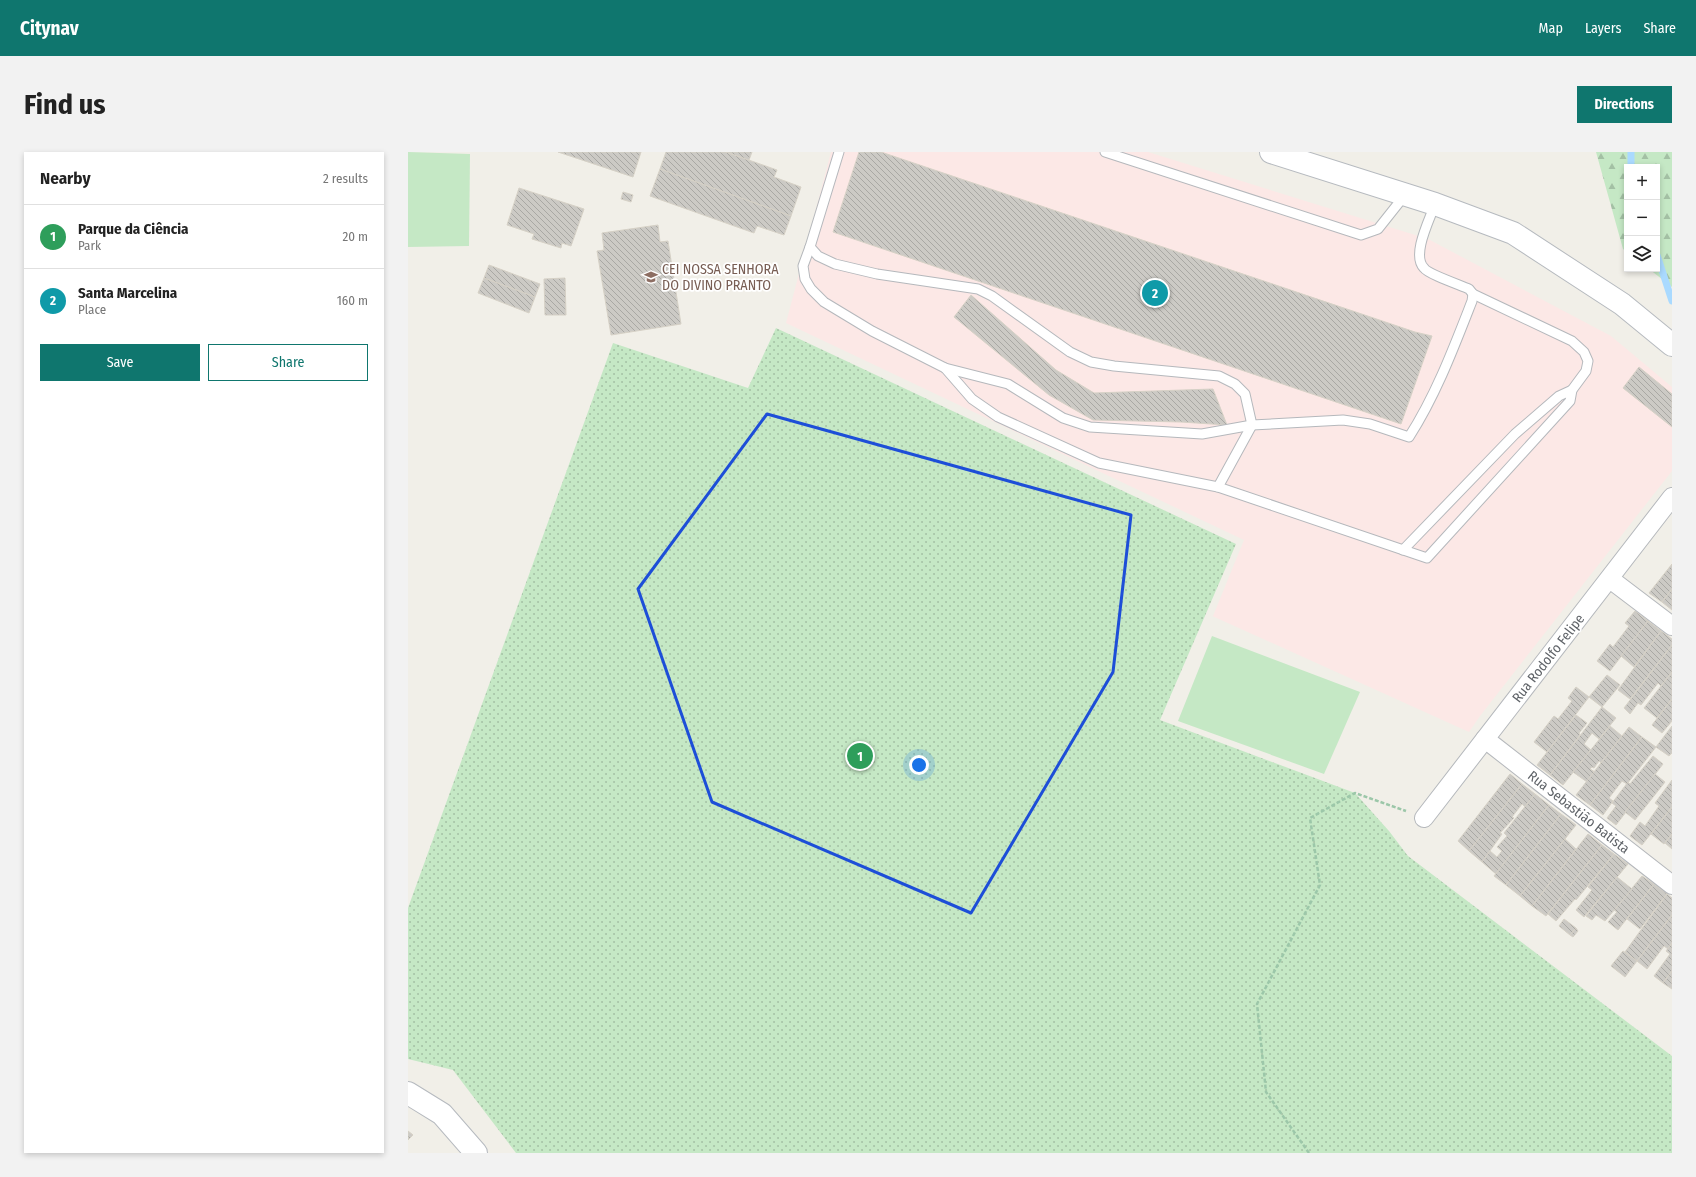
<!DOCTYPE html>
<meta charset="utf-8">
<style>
:root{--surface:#fff;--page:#f2f2f2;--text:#222;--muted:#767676;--line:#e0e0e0;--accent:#0f766e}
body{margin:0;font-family:"Fira Sans Condensed",sans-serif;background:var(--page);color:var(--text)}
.controls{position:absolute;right:12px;top:12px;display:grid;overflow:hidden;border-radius:0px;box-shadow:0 2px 6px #0003}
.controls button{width:36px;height:36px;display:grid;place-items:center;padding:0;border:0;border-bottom:1px solid var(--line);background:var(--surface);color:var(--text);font:20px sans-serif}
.you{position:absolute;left:511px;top:613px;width:14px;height:14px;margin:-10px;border:3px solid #fff;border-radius:50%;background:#1a73e8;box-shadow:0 0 0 6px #1a73e833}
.badge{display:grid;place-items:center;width:26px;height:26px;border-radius:50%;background:var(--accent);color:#fff;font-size:13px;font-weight:700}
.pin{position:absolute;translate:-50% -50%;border:2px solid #fff;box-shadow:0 1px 4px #0006}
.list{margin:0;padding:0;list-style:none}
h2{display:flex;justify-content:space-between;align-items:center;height:52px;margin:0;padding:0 16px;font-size:17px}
h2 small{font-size:13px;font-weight:400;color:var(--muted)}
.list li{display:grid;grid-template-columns:26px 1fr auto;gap:12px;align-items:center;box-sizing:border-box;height:64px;padding:0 16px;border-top:1px solid var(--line)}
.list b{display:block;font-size:15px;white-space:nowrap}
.list p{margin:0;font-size:13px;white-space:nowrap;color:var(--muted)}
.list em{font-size:13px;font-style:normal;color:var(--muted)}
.actions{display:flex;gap:8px;padding:12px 16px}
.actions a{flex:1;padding:9px 0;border:1px solid var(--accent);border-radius:0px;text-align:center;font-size:14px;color:var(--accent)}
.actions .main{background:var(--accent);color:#fff}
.icon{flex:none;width:22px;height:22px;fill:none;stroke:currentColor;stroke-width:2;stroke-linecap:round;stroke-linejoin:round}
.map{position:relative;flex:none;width:1264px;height:1001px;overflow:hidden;border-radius:0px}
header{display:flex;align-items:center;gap:24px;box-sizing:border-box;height:56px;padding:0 20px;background:var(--accent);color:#fff}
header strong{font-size:19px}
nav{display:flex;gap:22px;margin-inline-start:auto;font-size:14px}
.intro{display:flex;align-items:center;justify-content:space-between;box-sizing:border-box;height:96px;padding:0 24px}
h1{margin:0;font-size:28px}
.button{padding:10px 18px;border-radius:0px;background:var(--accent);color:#fff;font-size:14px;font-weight:700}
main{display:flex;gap:24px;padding:0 24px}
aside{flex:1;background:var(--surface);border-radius:0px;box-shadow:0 2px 6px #0003}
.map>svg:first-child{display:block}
</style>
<header>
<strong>Citynav</strong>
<nav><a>Map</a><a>Layers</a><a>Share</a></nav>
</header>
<div class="intro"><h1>Find us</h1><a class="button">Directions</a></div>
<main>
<aside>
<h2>Nearby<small>2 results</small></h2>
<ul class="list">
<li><span class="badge" style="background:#2e9e5b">1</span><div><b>Parque da Ciência</b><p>Park</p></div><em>20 m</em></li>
<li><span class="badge" style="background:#0f9aa8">2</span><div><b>Santa Marcelina</b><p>Place</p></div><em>160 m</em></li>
</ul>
<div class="actions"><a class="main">Save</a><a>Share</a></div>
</aside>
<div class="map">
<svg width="1264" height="1001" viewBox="0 0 1264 1001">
<defs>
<pattern id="forest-firs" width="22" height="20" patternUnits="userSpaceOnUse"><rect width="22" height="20" fill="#c5e8c5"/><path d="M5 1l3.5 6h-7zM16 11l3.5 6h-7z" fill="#a3c0a4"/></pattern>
<pattern id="park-dots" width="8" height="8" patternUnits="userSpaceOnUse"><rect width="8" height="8" fill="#c5e8c5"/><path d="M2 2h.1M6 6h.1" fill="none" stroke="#a3c0a4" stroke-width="1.8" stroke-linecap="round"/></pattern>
<pattern id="building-back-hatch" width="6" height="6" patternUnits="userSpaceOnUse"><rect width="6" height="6" fill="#cccac5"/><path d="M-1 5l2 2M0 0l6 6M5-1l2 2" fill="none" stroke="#a9a8a4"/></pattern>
</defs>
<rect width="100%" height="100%" fill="#f1efe8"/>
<polygon fill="#fce8e6" points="423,0 740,0 1020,87 1203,184 1264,235 1264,319 1072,564 1061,580 802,463 805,464 836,388 378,171"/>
<g fill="#c5e8c5">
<polygon points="0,0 62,2 61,94 0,95"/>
<polygon points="804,484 952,540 916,622 770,569"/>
</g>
<polygon fill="url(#forest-firs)" points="1188,0 1264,0 1264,135 1241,117 1249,117 1249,15 1219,15 1219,100 1215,97"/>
<polygon fill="url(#park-dots)" points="368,176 828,392 752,568 947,641 981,679 1000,704 1264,904 1264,1001 108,1001 45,918 0,907 0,756 205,191 340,236"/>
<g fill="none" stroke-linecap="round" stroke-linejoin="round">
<g stroke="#aadaff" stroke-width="7">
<polyline points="1223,0 1223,15"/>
<polyline points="1249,103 1264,149"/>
</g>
</g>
<g fill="url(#building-back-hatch)" stroke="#d6d1c6">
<polygon points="150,0 233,0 225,25"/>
<polygon points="258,0 318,0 369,18 366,25 393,35 383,64 252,17"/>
<polygon points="318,0 344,0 341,8"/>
<polygon points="451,0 473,0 1007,180 1024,184 993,272 425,80"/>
<polygon points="252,17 383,64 376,83 349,74 346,81 242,44"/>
<polygon points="111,36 176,57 163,94 154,91 153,96 124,87 126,82 99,73"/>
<polygon points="215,40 225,43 223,50 213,47"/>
<polygon points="250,73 252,90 260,89 273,172 203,183 189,99 196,98 194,81"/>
<polygon points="81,113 132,132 127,145 76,126"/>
<polygon points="76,126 127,145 121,161 70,141"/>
<polygon points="157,126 158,163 137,163 136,127"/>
<polygon points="563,143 648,218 686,241 805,237 819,273 773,270 685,268 641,243 546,165"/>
<polygon points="1231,215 1264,242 1264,275 1215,236"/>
<polygon points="1264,412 1264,437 1254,450 1241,441"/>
<polygon points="1264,437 1264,458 1254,450"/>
<polygon points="1227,459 1240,469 1202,519 1189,509 1202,492 1205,495 1221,474 1217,471"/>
<polygon points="1240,469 1253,479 1226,515 1213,504"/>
<polygon points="1253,479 1264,487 1264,493 1222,547 1210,538"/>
<polygon points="1264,493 1264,520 1253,534 1250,531 1233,553 1230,551 1222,562 1216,556"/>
<polygon points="1264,520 1264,547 1249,566 1236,556"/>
<polygon points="1199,523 1212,533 1194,555 1181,545"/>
<polygon points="1168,535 1181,545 1139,600 1126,590 1146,564 1150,567 1164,549 1160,546"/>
<polygon points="1264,547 1264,569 1254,581 1244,573"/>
<polygon points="1194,555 1208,566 1191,587 1184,581 1176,592 1183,598 1155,633 1142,623"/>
<polygon points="1168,563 1179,571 1171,581 1172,583 1142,623 1129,613"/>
<polygon points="1202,574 1214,584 1193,611 1191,609 1186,616 1184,615 1182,617 1187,620 1179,630 1165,620"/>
<polygon points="1264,574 1264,601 1261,604 1248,595"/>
<polygon points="1221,575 1234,585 1182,653 1168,643"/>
<polygon points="1234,585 1248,595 1219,632 1214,629 1201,646 1205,649 1195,663 1182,653"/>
<polygon points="1245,604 1255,612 1208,673 1199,666 1208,654 1204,651 1220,630 1222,632"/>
<polygon points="1102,622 1114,632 1061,699 1050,689"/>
<polygon points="1247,622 1257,630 1227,668 1217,660"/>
<polygon points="1264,628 1264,655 1234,693 1222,684 1232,670 1237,674 1251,654 1247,651"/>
<polygon points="1114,632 1127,642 1117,655 1114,652 1104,665 1106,666 1092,681 1094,682 1074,710 1061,699"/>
<polygon points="1127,642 1141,653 1088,722 1074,710 1082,699 1089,705 1094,699 1089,695 1099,684 1096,681"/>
<polygon points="1141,653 1153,662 1098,733 1086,724"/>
<polygon points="1264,655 1264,682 1256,692 1243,682"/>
<polygon points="1153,662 1168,673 1112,744 1098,733"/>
<polygon points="1180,682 1194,693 1138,764 1124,754"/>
<polygon points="1264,682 1264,697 1257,691"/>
<polygon points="1157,687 1168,697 1124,754 1112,744"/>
<polygon points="1194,693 1206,702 1168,748 1167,747 1148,769 1140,762"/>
<polygon points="1206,702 1220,712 1176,765 1168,758 1184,738 1180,735"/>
<polygon points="1234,724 1246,732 1210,778 1200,770 1209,760 1206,758"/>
<polygon points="1209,725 1224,737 1197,769 1188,763 1184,768 1178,764"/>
<polygon points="1246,732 1259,742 1232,777 1219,767"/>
<polygon points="1259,742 1264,746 1264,763 1229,809 1217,800"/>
<polygon points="1264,763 1264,791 1260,797 1256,794 1239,817 1229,809"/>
<polygon points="1156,767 1168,776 1162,783 1151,774"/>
<polygon points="1168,776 1170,779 1165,785 1162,783"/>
<polygon points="1264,791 1264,819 1255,831 1246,824 1262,802 1258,799"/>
<polygon points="1215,799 1229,809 1217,825 1203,814"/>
<polygon points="1264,819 1264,837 1255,831"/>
<polygon points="0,979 5,983 0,988"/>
</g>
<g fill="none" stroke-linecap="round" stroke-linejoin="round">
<g stroke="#b5b8bc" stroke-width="11">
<g id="service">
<polyline points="431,0 402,95 410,104 427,112 469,122 570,137 584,144 662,200 683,210 706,214 811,224 827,232 837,242 844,273 810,335"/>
<polyline points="697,0 953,83 970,77 997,43"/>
<path d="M402,95L395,114L397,127L403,137L416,150L464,179L537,216L600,232L655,266L682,275L794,282L844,273L935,268L962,272L1001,285C1028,243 1046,195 1064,149L1065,142"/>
<path d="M537,216L564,247L590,265L691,311L810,335L1019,406L1162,249L1164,238L1178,219L1180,209L1176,200L1164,189L1065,142L1061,137C1052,133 1020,122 1016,116C1003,103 1022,67 1027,52"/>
<polyline points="995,398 1107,282 1151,244 1164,238"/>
</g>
</g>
<g stroke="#b5b8bc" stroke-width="20">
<g id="minor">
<polyline points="1202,427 1264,474"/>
<polyline points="1077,587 1264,733"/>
<polyline points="1016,666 1264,345"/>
</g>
</g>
<g stroke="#b6babf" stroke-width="24">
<g id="secondary">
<polyline points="863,0 1027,52 1105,81 1214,152 1264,193"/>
<polyline points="0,941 34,962 68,1001"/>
</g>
</g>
<polyline stroke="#9cc7a9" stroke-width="2.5" stroke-dasharray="4 2" stroke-linecap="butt" points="901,1001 858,940 849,852 912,733 902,666 947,641 998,659"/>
<use href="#service" stroke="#fff" stroke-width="9"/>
<use href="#minor" stroke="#fff" stroke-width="18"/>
<use href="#secondary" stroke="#fff" stroke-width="22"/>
</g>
<path fill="none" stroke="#1d4ed8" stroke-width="3" stroke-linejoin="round" d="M359,262L723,363L705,520L563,761L304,650L230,437Z"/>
<defs>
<g id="school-bare" transform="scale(1.08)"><path d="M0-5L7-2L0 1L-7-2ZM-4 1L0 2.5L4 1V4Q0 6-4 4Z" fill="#8d6e63" stroke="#fff" stroke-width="2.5" paint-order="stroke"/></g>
</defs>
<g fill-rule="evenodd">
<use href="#school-bare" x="243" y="125"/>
</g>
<g text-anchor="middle" stroke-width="3.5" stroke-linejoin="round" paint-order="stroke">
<g font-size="14" fill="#785e54" stroke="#fff" text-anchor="start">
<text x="254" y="122">CEI NOSSA SENHORA<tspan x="254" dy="16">DO DIVINO PRANTO</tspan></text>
</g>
<g font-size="14" fill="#5f6368" stroke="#fff">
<text transform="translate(1140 506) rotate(-52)" y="5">Rua Rodolfo Felipe</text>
<text transform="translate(1171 660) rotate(38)" y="5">Rua Sebastião Batista</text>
</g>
</g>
</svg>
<div class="controls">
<button>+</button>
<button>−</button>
<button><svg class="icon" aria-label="layers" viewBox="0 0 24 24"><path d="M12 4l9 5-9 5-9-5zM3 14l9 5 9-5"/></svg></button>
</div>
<div class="you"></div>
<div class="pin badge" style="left:452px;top:604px;background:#2e9e5b">1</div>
<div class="pin badge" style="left:747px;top:141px;background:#0f9aa8">2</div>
</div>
</main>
